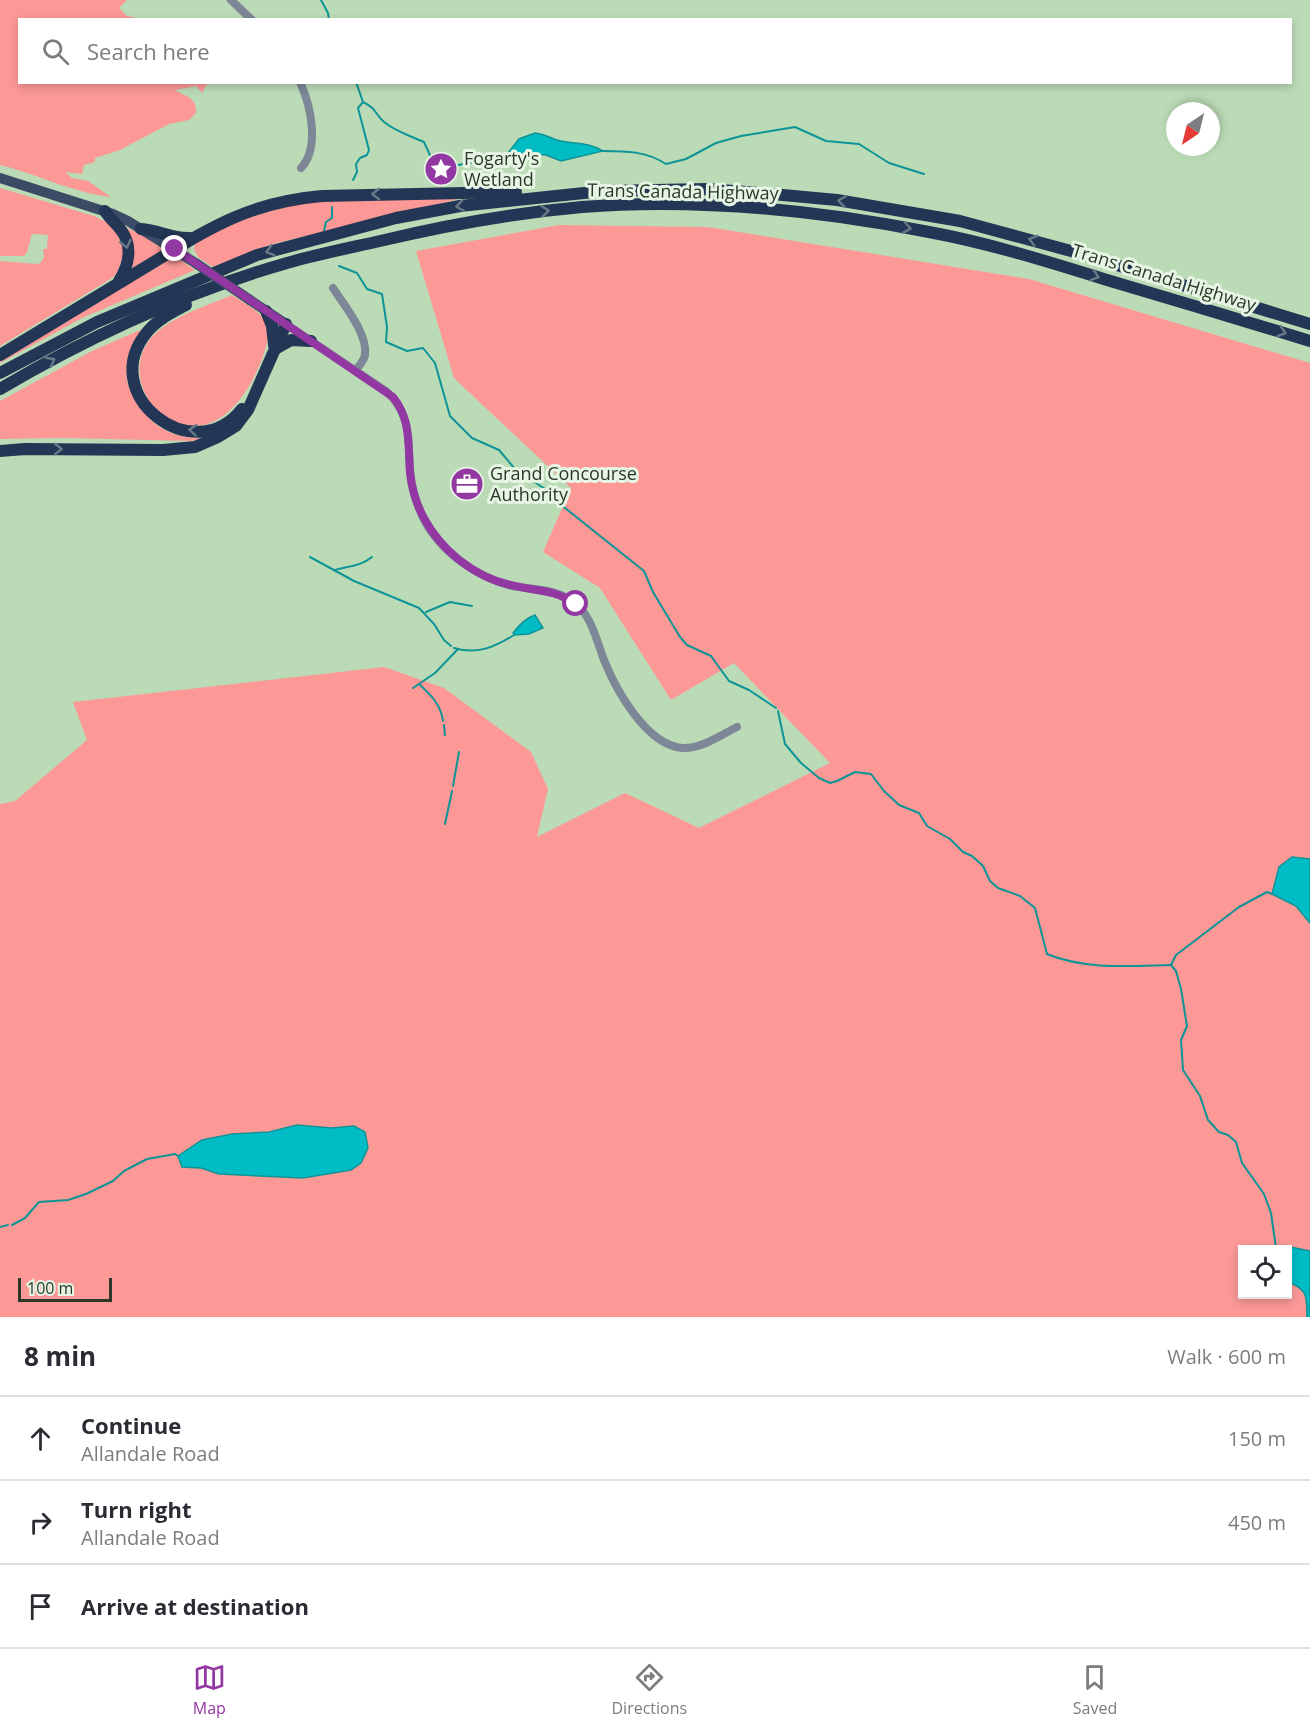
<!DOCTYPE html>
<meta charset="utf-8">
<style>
:root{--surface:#fff;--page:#f7f7f7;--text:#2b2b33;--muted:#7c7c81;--line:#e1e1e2;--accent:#9338a3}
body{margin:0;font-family:"Open Sans",sans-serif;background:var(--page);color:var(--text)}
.controls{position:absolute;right:18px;bottom:18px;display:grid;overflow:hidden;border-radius:0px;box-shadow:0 3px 9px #0003}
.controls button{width:54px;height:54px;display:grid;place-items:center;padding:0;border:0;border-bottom:2px solid var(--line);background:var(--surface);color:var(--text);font:30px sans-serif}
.compass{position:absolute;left:1166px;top:102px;width:54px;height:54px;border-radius:50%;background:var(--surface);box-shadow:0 3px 9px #0003;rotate:215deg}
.scale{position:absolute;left:18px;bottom:15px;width:94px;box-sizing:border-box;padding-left:6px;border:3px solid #2b3829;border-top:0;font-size:16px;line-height:21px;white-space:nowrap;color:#2b3829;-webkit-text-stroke:4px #e7f6e4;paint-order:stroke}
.stop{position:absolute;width:18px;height:18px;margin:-14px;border:4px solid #9338a3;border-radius:50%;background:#fff}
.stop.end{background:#9338a3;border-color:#fff;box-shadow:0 2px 6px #0008}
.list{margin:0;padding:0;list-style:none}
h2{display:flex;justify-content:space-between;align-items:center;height:78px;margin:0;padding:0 24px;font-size:26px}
h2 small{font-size:20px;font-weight:400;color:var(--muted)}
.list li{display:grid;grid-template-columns:39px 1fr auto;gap:18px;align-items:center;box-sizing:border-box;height:84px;padding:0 24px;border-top:2px solid var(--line)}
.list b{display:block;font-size:22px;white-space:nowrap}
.list p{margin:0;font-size:20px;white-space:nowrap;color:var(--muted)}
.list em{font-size:20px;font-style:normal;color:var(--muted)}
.icon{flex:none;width:33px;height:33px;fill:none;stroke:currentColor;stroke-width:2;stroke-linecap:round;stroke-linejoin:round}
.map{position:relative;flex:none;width:1310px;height:1317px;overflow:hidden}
.search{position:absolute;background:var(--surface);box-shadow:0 3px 9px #0003;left:18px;right:18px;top:18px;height:66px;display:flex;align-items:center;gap:15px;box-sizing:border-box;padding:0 21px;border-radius:0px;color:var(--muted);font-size:22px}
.sheet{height:330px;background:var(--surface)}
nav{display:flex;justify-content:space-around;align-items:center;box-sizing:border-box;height:84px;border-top:2px solid var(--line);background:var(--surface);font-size:16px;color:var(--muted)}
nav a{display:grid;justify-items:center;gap:3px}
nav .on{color:var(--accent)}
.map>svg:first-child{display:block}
</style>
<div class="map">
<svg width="1310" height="1317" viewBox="0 0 1310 1317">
<rect width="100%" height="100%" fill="#bbdbb6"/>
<g fill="#fc9997">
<path d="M0,0H127L119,8L127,16L141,19L20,20V82L206,83L207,84L202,93L196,86L175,90C186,97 197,97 196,113L189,120L169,124L120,150L95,158V162L84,165L82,174L65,172L72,178L88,181L111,197C73,193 37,174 0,165Z"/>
<path d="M0,188L94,216C116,226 115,229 125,251L117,273L112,278L0,346V261L39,264L44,258L43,249H47L48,235L32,234L27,252L24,256H0Z"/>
<polygon points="458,197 455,200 272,244 213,267 199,258 194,250 195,242 219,227 302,201"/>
<polygon points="121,225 144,236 164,250 129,270"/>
<path d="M559,225L708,227L1029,279L1310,363V859L1292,857L1296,906L1310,923V1251C1287,1247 1266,1249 1242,1250V1294H1288V1282C1308,1289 1307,1298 1307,1317H0V804L15,801L87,740L73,702L384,667L444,688L531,752L548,789L537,837L625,793L699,828L830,763L734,663L671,700L600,588L543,552L571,488L454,378L416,251Z"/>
<polygon points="171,258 179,259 195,270 82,318 0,363 0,359"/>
<path d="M232,295C262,314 277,320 262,359C208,497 99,387 155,334C175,315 207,306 232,295Z"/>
<path d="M147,327C139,343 127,361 127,379C127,387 133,394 136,400C151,428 174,439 205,438L191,441L62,438L0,439V401L92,351Z"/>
</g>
<g fill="#00bcc5" stroke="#0d9496" stroke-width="1.5">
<path d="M535,133C544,134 547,136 554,139C570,145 588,141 603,151L561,161L546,155L508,153L519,139Z"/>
<path d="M535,615L543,628L529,634L515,635L513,633C519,625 526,618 535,615Z"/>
<polygon points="1292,857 1310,859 1310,923 1296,906 1272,894 1279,867"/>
<polygon points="297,1125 331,1128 354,1126 365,1132 368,1148 361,1163 351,1170 303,1178 219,1174 201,1168 182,1167 178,1156 202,1140 232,1134 269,1132"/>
<path d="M1290,1247L1310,1251V1317H1307C1307,1298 1308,1289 1288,1282V1250L1275,1249Z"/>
</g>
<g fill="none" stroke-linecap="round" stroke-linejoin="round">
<g stroke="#0d9496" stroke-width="2">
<polyline points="321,0 328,13 329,20"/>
<path d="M363,102C377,109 374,113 384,122C395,131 410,136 424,142L434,164L442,168L501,157L508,153"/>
<path d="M603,151C626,151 646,151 666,164L686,159L716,143L741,136L795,127L826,141L859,144L889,163L924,174"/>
<polyline points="353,180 357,172 356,164 360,158 367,155 369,150 358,108 363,102 356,82"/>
<polyline points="324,231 326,222 332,218 332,207"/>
<polyline points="339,266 357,273 367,289 382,294 387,327 386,342 407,351 423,348 435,363 450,416 472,438 499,450 515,469 548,491 555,500 644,571 653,592 680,637 687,645 711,656 729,681 749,690 776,708"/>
<polyline points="310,557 354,581 419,608 434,624 444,640 451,646"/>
<path d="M335,570C349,566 361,566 372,557"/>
<polyline points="426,612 450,602 472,606"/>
<path d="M454,648C477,655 495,647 514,635"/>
<path d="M420,685C431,695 441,705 443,721"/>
<polyline points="413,688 435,673 458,649"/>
<path d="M778,711L785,744L801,763L819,778L830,783L837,781L855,772L871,774L884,791L899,805L919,813L927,826L950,839L963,852L972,856L983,866L990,881L998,888L1020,896L1035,908L1047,954C1086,970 1129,966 1171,965"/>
<polyline points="444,725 445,735"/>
<polyline points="453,786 459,752"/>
<polyline points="445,824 452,791"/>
<polyline points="1171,965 1176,971 1181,989 1187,1026 1181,1040 1183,1070 1200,1096 1208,1120 1219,1132 1228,1135 1236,1142 1242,1163 1264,1194 1271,1213 1276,1248"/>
<polyline points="1171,965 1176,955 1239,907 1267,892 1272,894"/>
<polyline points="12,1225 25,1218 39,1202 68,1200 86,1194 113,1181 124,1171 147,1159 175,1154 178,1156"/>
<polyline points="0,1227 8,1225"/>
</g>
<g stroke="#7e8797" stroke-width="8">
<polyline points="231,0 252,20"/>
<path d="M300,82C311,106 320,148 301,168"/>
<path d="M333,288C344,305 368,334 365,355C364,361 359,366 355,371"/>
<path d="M286,324L386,391C412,415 408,439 410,471C412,490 418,510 428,527C446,555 479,578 512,586C534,590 557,588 576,604C592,617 597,642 604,660C616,690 647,746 683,748C701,749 721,735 737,727"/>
</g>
<g stroke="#3b4b66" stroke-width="10">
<polyline points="0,178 113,214 128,221 197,264"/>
<polyline points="250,300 286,324"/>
</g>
<g stroke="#243655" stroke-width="12">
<path d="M105,211C110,219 116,223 121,230C133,246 129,265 119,281"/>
<path d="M141,229C159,230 171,239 190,238"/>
<path d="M186,305C173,312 158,319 148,331C94,394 194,471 242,409"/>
<polyline points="266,311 272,326 274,345"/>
<polyline points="275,349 291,340 311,341"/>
<path d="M0,355C44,328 89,301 134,274C201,234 241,203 322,196L516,192"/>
<polyline points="0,373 97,322 257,255 396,218 460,206 603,191 707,189 772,194 837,200 960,221 1071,251 1310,324"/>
<path d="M0,389C90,336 186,292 287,263C318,254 349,248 380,241C447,225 514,213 582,207C697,198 816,210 929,232C989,243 1049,262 1107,280C1175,300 1242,320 1310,341"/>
<polyline points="0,451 25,449 163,450 195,447 218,437 236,426 248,410 286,324"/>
</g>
<polyline stroke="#3b4b66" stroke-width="10" points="197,264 250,300"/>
</g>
<defs><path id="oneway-chevron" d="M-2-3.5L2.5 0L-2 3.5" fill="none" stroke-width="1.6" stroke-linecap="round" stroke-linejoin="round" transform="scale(1.5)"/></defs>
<g stroke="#687987">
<use href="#oneway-chevron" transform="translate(376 194) rotate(180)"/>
<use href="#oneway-chevron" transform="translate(842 201) rotate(-172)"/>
<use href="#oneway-chevron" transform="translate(460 206) rotate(171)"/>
<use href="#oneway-chevron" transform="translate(545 211) rotate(-6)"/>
<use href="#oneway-chevron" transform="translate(907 228) rotate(10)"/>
<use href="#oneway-chevron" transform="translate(1033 240) rotate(-164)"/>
<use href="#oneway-chevron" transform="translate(126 244) rotate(77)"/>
<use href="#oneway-chevron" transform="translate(270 251) rotate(164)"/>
<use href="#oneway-chevron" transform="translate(1095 276) rotate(17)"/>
<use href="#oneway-chevron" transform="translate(1282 332) rotate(17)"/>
<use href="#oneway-chevron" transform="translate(51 361) rotate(-28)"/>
<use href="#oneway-chevron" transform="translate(193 430) rotate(-175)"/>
<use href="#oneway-chevron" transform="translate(58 449)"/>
</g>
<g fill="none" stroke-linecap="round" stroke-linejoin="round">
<path stroke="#9338a3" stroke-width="8" d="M175,249L393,397C411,419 408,445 410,472C413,506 431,537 458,559C473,571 492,581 511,585C538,592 551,588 576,604"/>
</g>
<defs>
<g id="sight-disc" transform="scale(1.725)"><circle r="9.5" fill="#9338a3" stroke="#e7f6e4"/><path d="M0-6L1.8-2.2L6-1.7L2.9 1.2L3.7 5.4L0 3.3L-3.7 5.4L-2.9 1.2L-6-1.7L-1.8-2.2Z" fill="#fff"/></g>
<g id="office-disc" transform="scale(1.725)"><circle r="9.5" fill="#9338a3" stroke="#e7f6e4"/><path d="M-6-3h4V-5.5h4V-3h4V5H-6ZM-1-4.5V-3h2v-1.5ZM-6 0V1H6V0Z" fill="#fff"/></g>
</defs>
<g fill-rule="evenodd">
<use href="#sight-disc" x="441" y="169"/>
<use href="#office-disc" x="467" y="484"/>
</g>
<g text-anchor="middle" stroke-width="6" stroke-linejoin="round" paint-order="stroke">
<g font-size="18" fill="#2b3829" stroke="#e7f6e4" text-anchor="start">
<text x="464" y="165">Fogarty's<tspan x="464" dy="21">Wetland</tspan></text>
<text x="490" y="480">Grand Concourse<tspan x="490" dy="21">Authority</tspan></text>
</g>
<g font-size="18" fill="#2b3829" stroke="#e7f6e4">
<text transform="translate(683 192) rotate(1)" y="6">Trans Canada Highway</text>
<text transform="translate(1164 278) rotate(17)" y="6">Trans Canada Highway</text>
</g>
</g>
</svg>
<div class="controls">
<button><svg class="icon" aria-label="locate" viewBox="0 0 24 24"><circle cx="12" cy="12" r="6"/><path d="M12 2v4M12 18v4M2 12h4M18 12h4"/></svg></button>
</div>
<svg class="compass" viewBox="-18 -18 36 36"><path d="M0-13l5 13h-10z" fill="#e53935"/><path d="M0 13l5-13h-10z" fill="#7c7c81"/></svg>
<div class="scale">100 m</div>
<div class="stop" style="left:576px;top:604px"></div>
<div class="stop end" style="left:175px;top:249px"></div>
<div class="search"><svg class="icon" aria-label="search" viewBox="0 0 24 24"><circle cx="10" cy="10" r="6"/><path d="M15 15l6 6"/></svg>Search here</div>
</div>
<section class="sheet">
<h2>8 min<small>Walk · 600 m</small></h2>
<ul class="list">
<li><svg class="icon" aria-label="ahead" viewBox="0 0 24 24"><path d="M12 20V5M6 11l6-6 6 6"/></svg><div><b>Continue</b><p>Allandale Road</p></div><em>150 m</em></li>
<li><svg class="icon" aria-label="right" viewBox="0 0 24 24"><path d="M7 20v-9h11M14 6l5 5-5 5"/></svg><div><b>Turn right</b><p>Allandale Road</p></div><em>450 m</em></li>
<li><svg class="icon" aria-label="arrive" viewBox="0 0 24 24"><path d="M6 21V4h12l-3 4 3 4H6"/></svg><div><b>Arrive at destination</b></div></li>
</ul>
</section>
<nav>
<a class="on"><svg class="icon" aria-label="map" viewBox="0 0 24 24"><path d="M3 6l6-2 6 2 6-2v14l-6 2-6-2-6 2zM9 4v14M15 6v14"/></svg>Map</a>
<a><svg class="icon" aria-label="directions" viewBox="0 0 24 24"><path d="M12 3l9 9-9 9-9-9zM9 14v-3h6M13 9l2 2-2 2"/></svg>Directions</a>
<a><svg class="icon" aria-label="saved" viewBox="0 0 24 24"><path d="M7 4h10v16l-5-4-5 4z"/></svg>Saved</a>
</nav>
